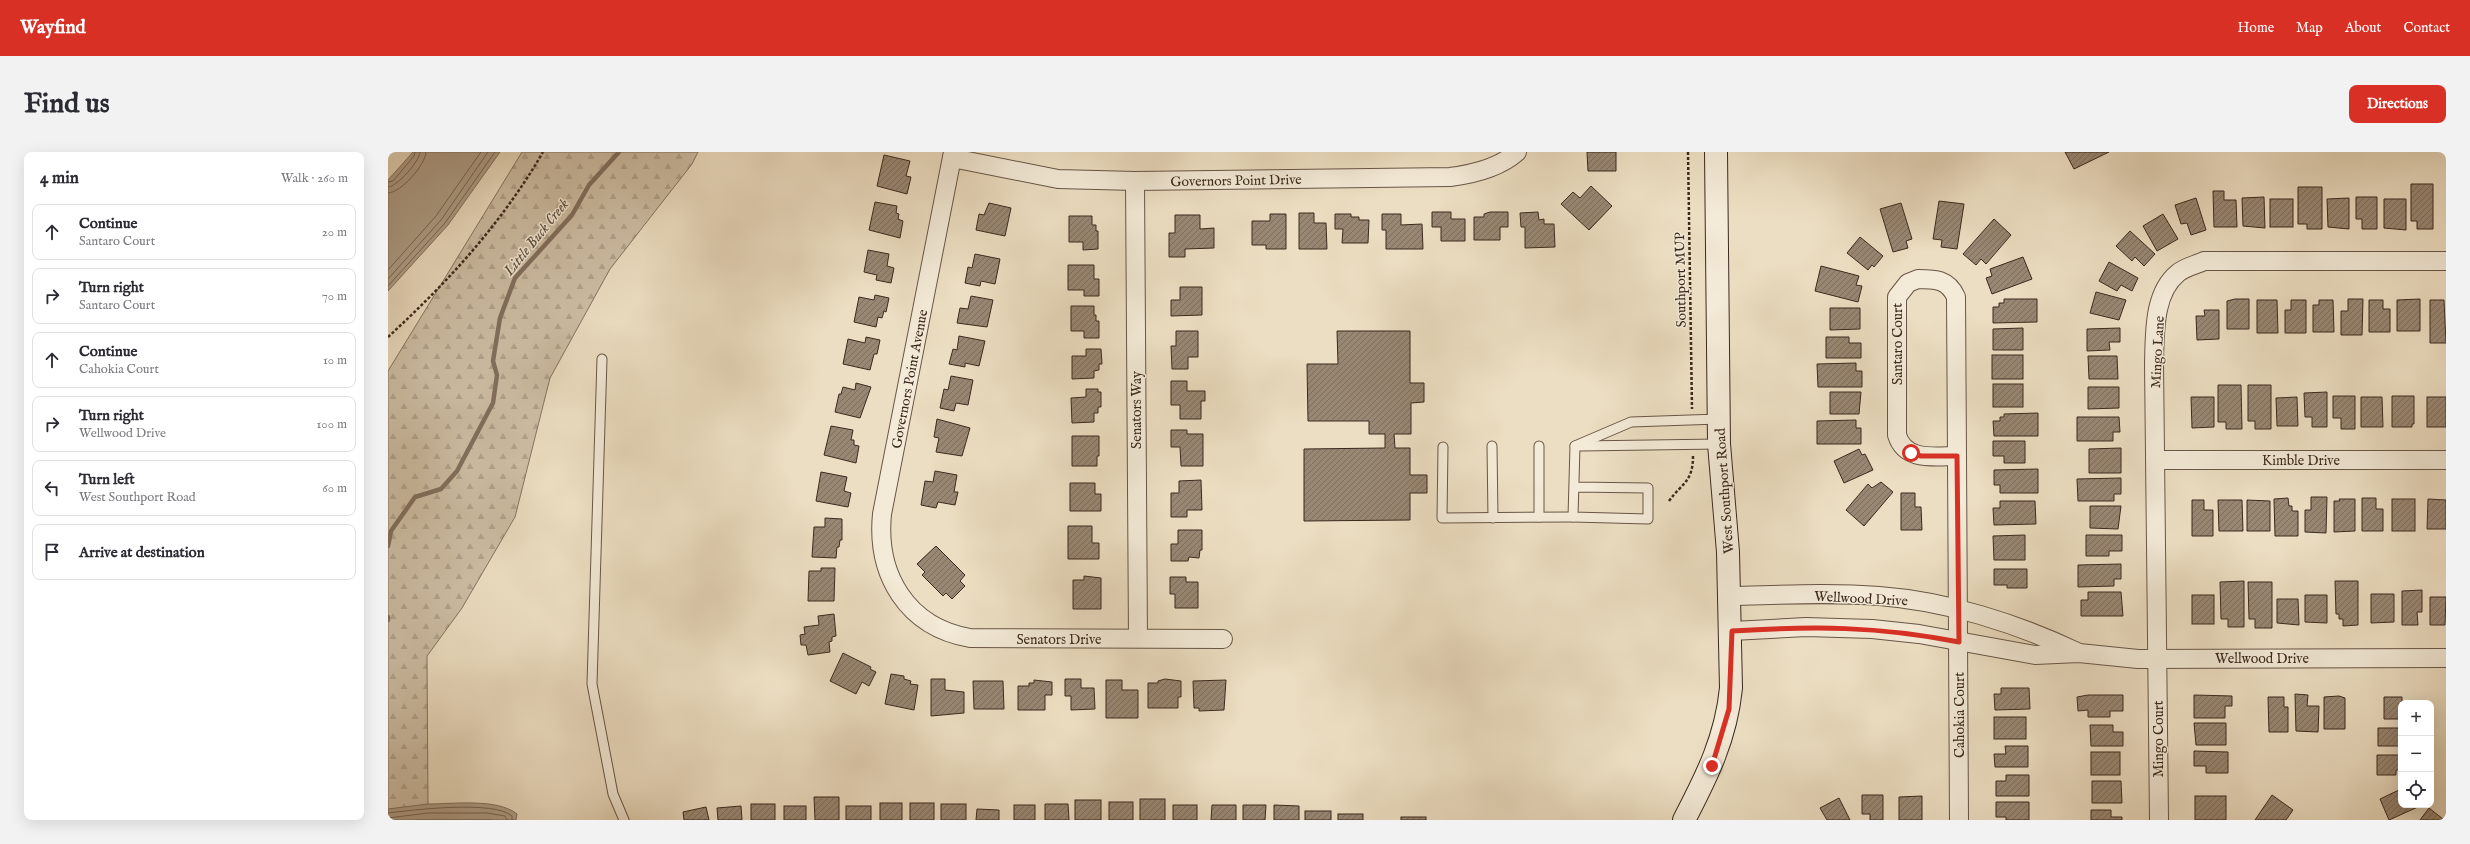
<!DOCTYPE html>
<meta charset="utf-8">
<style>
:root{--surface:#fff;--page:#f2f2f3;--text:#2b2b33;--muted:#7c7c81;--line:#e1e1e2;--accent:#d93025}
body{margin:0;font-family:"IM FELL English",serif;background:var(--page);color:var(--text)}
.controls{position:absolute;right:12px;bottom:12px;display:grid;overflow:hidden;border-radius:8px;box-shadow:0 4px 16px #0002}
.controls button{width:36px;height:36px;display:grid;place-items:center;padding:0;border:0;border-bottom:1px solid var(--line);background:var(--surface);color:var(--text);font:20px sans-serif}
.stop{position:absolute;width:12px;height:12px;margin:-9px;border:3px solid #d93025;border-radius:50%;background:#fff}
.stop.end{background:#d93025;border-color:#fff;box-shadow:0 1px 4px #0008}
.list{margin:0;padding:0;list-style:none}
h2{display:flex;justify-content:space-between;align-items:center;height:52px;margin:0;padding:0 16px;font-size:17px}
h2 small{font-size:13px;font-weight:400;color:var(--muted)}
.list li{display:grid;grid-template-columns:26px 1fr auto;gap:12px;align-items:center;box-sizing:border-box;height:56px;margin:0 8px 8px;padding:0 8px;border:1px solid var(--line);border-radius:8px}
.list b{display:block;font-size:15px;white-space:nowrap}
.list p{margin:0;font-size:13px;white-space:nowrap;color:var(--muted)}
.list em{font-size:13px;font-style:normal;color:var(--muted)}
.icon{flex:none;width:22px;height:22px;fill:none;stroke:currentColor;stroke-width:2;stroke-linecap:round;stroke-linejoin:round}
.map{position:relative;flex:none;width:2058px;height:668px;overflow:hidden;border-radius:8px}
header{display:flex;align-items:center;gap:24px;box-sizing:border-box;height:56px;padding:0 20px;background:var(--accent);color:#fff}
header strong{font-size:19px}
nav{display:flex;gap:22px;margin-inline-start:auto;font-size:14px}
.intro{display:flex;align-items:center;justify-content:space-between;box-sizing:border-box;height:96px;padding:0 24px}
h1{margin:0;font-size:28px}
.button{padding:10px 18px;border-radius:8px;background:var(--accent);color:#fff;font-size:14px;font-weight:700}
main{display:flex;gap:24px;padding:0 24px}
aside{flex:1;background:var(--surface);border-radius:8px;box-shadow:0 4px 16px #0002}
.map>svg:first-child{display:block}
</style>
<header>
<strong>Wayfind</strong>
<nav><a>Home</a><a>Map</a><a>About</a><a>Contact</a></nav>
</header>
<div class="intro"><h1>Find us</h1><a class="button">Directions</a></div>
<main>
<aside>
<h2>4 min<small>Walk · 260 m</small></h2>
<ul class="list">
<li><svg class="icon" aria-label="ahead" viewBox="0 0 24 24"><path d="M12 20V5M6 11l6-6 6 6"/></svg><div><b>Continue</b><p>Santaro Court</p></div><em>20 m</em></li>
<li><svg class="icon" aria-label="right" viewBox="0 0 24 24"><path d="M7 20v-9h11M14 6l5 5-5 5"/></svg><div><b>Turn right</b><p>Santaro Court</p></div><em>70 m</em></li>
<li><svg class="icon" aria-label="ahead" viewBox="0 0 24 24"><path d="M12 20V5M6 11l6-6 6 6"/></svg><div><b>Continue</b><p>Cahokia Court</p></div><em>10 m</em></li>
<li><svg class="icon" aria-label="right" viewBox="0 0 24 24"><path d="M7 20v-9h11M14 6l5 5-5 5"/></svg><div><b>Turn right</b><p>Wellwood Drive</p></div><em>100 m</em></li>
<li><svg class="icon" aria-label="left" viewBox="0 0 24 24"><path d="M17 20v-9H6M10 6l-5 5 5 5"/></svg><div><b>Turn left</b><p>West Southport Road</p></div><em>60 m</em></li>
<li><svg class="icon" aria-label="arrive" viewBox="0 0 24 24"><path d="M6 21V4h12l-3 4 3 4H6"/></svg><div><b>Arrive at destination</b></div></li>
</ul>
</aside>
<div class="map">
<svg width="2058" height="668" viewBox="0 0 2058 668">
<defs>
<pattern id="forest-firs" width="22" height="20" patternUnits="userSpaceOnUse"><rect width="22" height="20" fill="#cebfa6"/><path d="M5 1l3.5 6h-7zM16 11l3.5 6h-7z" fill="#b2a48e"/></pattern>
<pattern id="building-hatch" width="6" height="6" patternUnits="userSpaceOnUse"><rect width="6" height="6" fill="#988773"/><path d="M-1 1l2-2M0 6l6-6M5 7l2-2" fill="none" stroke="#7d6e5e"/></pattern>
</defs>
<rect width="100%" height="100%" fill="#ecdec2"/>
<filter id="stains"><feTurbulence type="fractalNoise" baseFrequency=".005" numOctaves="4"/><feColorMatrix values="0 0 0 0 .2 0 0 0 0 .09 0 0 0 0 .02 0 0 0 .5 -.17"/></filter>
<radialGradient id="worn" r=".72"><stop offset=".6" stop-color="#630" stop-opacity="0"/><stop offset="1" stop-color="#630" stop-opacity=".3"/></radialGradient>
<polygon fill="url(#forest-firs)" stroke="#857462" points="134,0 310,0 304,12 222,117 162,226 127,365 74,456 39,504 40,652 0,663 0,219"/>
<g fill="#b0a08a" stroke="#82705f">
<polygon points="25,0 112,0 60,73 0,139 0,28"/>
<path d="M40,652C65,652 109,646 129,662L128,668H0V657Z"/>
</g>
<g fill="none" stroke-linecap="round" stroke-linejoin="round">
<g stroke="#766454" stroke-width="1">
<polyline points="0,30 5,29 26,4 27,0"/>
<path d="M0,35C9,35 32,9 32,0"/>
<path d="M0,41C13,41 38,12 38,0"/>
<polyline points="0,118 48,64 93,0"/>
<polyline points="0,127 53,68 100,0"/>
<polyline points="0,134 57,71 107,0"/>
<path d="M0,661C24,658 106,648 124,664V668"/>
<polyline points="0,666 40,661 99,661 117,664 119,668"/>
<polyline points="29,668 103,668"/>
</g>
<g stroke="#82705f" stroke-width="4.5">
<polyline points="0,394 3,379 27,345 53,337 69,319 105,251 109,223 105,209 112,166 127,126 184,63 201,33 231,0"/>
<polyline points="0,465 0,468"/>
</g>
</g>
<g fill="url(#building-hatch)" stroke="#3c291e">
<polygon points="1228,0 1228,19 1200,19 1199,0"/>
<polygon points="1677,0 1721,0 1686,17"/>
<polygon points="496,3 522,9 518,24 523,25 519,42 489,34"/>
<polygon points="2023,32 2045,32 2045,77 2029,77 2029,69 2023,69"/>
<polygon points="1203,34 1224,54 1201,78 1173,52 1185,40 1192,46"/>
<polygon points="1910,35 1934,35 1934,77 1919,77 1919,72 1910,72"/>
<polygon points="1825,39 1836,39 1836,48 1848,48 1849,75 1826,75"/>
<polygon points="1876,45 1877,76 1855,74 1854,46"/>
<polygon points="1968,45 1989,45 1989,77 1974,77 1974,67 1968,67"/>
<polygon points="1808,46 1818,78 1803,83 1799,71 1793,72 1787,53"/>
<polygon points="1961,46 1961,77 1940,75 1939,47"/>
<rect x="1882" y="47" width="23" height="28"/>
<polygon points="1996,47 2018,47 2018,78 1996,76"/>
<polygon points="1551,49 1576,52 1569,97 1553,95 1554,88 1545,87"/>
<polygon points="487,50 509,54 508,61 511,62 510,67 515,69 512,86 481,78"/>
<polygon points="601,51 623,56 617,84 588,78 591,62 596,63"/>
<polygon points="1513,51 1524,87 1518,89 1520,96 1505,100 1492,57"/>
<polygon points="1044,60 1063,60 1063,67 1077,67 1077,89 1053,89 1053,75 1044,75"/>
<polygon points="1102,60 1120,60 1120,75 1112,75 1112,88 1086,88 1086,65 1096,65 1096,62"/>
<polygon points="1150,60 1151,68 1156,67 1156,72 1166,72 1167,95 1137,96 1137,75 1133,75 1132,61"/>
<polygon points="911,61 926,61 926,71 938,71 939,97 911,97"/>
<polygon points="882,62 898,62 898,97 878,97 878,93 864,93 864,69 882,69"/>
<polygon points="947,62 963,62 963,65 971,65 971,68 981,68 980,91 954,91 955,77 947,77"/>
<polygon points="994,62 1013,62 1013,73 1034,72 1035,97 998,97 998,78 994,78"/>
<polygon points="1775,62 1790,87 1769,99 1755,74"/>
<polygon points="787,63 812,63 812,77 826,76 826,96 797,97 797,105 781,105 781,81 787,81"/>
<polygon points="681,64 704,64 704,73 708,73 708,79 710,79 710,97 695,98 695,90 681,90"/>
<polygon points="1606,67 1623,83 1598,112 1593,107 1588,113 1575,102"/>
<polygon points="1742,79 1767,102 1756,114 1747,105 1744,109 1728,94"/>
<polygon points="1472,85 1495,104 1486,115 1484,113 1480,118 1459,101"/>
<polygon points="480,98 501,102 499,114 506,116 503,131 488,128 489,123 476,120"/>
<polygon points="587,102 612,107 607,132 593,129 592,134 577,131 580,115 584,116"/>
<polygon points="1635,105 1644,127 1604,142 1598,126 1604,124 1602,117"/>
<polygon points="1721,110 1750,126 1744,139 1733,133 1729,139 1711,129"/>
<polygon points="680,113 706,113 706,127 711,127 711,144 696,144 696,138 680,138"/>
<polygon points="1433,114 1471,124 1468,133 1474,134 1470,150 1427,139"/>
<polygon points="792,135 814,135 814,163 783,164 783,148 792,148"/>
<polygon points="1708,140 1738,148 1731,168 1702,161"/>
<polygon points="487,143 501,146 498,160 496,159 494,166 490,165 488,175 466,170 471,145 486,148"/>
<polygon points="583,144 605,148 599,175 569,171 572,156 580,157"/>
<polygon points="1616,147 1649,147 1649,170 1605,171 1605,155 1611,155 1611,151 1616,151"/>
<polygon points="1847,147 1861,147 1861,177 1839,177 1839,149"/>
<polygon points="1960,147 1975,147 1974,183 1953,183 1953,159 1960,159"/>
<polygon points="2032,147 2032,179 2009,179 2009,148"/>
<polygon points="1869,148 1889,148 1890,181 1869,181"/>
<polygon points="1903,148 1918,148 1918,181 1897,181 1897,158 1903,158"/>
<polygon points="1931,148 1945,148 1946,180 1925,180 1925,153 1931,153"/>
<polygon points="1981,148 1995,148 1995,157 2002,157 2002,180 1981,180"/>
<polygon points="2042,148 2056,148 2058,191 2042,191"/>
<polygon points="683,154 706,154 706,163 708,163 708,169 711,169 711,186 696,186 696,179 683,179"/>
<polygon points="1442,156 1472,156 1472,177 1442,178"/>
<polygon points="1816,158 1831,158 1831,187 1809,188 1808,164 1817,164"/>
<polygon points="1635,176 1635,198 1605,198 1605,177"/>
<polygon points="1732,176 1732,190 1721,190 1722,198 1699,199 1699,177"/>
<polygon points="788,179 810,179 810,205 800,205 800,217 784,217 783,194 788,194"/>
<polygon points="949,179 1022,179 1022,231 1036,231 1036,250 1023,251 1023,282 1006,282 1007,296 1022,296 1022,323 1039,323 1039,341 1022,341 1022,368 916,369 916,297 997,296 997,282 981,282 981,269 920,269 919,212 950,212"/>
<polygon points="571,184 597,189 591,214 577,211 577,215 561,212 565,197 569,198"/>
<polygon points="478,185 492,188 489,202 486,202 482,218 455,212 460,187 477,191"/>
<polygon points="1438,185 1461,185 1461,191 1473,191 1473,206 1438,206"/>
<polygon points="698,197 713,197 714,212 711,212 711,218 706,219 706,226 684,227 684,204 698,204"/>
<rect x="1604" y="203" width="31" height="24"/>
<polygon points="1700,204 1729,204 1730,227 1701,227"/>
<polygon points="1468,211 1468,219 1474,219 1474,235 1430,235 1429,212"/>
<polygon points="563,224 585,228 580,253 568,251 566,259 552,256 556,237 560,238"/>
<polygon points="783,229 799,229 799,239 817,239 817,249 813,249 813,267 792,267 792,253 783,253"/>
<polygon points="468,231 483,235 472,266 447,260 451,242 453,242 455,235 467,238"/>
<rect x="1605" y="232" width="30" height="23"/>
<polygon points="1830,233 1853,233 1854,277 1838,277 1838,270 1830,270"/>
<polygon points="1860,233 1883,233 1883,277 1867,277 1867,269 1860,269"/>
<polygon points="1700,235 1731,235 1731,256 1700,257"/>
<polygon points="698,237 710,237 710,240 713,240 713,255 710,255 710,261 706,261 706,270 684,271 683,246 698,245"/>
<polygon points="1442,240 1473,240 1471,262 1442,262"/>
<polygon points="1939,240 1939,275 1924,275 1924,265 1917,265 1916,241"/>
<polygon points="1945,244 1967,244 1967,277 1953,277 1953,266 1945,266"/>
<polygon points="2004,244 2026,244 2026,272 2024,272 2024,275 2004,275"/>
<polygon points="1803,245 1826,245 1826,275 1804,276"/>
<polygon points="1909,245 1910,274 1889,274 1888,246"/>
<polygon points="1973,245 1994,245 1995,275 1973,275"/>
<rect x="2039" y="245" width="19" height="30"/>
<polygon points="1650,261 1650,284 1606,284 1605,269 1612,269 1612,265 1616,265 1616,262"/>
<polygon points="1689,265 1731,265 1732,280 1725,280 1725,289 1689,289"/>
<polygon points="549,267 582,276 574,304 548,300 551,286 546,285"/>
<polygon points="1468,268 1468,276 1473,276 1473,292 1429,292 1429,269"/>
<polygon points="443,274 465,278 463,288 466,288 466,293 471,294 468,311 436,303"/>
<polygon points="783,278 799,278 799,282 815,282 815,314 793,314 792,295 783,295"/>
<polygon points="684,284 711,284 711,304 709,304 709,314 684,314"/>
<polygon points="1605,289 1637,289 1637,311 1616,311 1616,304 1605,304"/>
<polygon points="1733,296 1733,321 1701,321 1701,297"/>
<polygon points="1471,297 1474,303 1477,302 1485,318 1456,331 1446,309"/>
<polygon points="1650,317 1650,341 1612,341 1612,333 1606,333 1606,318"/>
<polygon points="547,319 569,323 566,340 570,340 567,353 550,350 548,356 533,353 537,329 545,330"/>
<polygon points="433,320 459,325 456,339 463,341 460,355 428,349"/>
<polygon points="1733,326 1733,342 1726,342 1726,349 1690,349 1689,327"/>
<polygon points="813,328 814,358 799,358 799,365 783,365 783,341 791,341 791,329"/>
<polygon points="1493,330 1505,340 1476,374 1458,358 1480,332 1484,336"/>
<polygon points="682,331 707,331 707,342 713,342 713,359 682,359"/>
<polygon points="1513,341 1527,341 1527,355 1533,355 1534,378 1513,378"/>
<polygon points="1923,345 1939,345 1938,381 1917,380 1917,358 1923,358"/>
<polygon points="1900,346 1901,354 1904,354 1904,359 1910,359 1910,384 1887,384 1886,347"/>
<polygon points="1974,346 1988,346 1988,357 1995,357 1995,379 1974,379"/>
<polygon points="1951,347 1967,347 1967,379 1946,380 1946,349 1952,349"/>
<rect x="2004" y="347" width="23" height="32"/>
<polygon points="2040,347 2058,348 2058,377 2039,377"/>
<polygon points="1804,348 1816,348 1816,358 1825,358 1825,384 1804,384"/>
<polygon points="1830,348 1854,348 1855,379 1831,379"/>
<polygon points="1859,348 1882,349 1882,379 1859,379"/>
<polygon points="1612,349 1647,349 1648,372 1606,373 1605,356 1612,356"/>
<polygon points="1702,354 1733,354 1730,377 1702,376"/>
<polygon points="437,366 454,367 454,388 452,388 451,395 449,395 448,406 424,405 426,375 437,375"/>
<polygon points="680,374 704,374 704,391 711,391 711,407 680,407"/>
<polygon points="790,378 814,378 814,398 812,398 811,406 801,405 800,409 783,409 783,392 790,392"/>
<polygon points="1637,383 1637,408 1606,408 1605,384"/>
<polygon points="1698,383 1734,383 1734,399 1721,399 1721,404 1698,404"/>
<polygon points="548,394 577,423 572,429 577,434 564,447 558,441 555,444 534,423 537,420 529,412"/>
<polygon points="1733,412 1733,427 1726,427 1726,434 1690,435 1690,413"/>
<polygon points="433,416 447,416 446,449 420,449 421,419 433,419"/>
<polygon points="1606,417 1639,417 1639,436 1619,436 1619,433 1606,433"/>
<polygon points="696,424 713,426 713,457 685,457 685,428 696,428"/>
<polygon points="782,425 798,425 798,430 810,430 810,456 787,456 787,442 782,442"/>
<polygon points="1856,429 1856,475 1840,475 1840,467 1833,467 1832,430"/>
<polygon points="1947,429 1970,429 1970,473 1955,474 1955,467 1951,467 1951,462 1948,462"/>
<polygon points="1860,430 1884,430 1884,476 1867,476 1867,467 1861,467"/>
<polygon points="2034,438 2034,460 2029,460 2030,473 2014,473 2014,439"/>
<polygon points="1700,440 1733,440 1735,464 1693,464 1693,448 1700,448"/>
<polygon points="1983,442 2006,442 2006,470 1983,471"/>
<rect x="1804" y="443" width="22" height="29"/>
<polygon points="1917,443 1939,443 1939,471 1917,470"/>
<polygon points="2042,445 2058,445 2057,473 2042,473"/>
<polygon points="1889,447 1910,447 1911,473 1889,471"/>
<polygon points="446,462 448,484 444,485 444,489 441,490 442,500 420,503 418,493 413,493 412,483 417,482 416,475 431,473 430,464"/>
<polygon points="455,501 483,515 482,517 488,520 481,534 474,530 468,542 442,529"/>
<polygon points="503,522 516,524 516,527 523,529 522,532 530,533 526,558 497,552"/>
<polygon points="543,527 557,527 557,538 576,540 576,561 543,564"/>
<polygon points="677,527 693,527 693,536 706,536 707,557 683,558 683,544 677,544"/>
<polygon points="777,527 793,529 793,545 790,545 790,556 760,556 760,531 770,531 770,529"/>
<polygon points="646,528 664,530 664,543 657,543 657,558 630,558 630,534 641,534 641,531 646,531"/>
<polygon points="718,528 734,528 734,538 750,538 750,566 718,566"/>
<polygon points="838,528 836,558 811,559 811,556 806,556 805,529"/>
<polygon points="585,529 615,529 616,557 586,557"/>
<polygon points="1613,536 1641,536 1642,557 1607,558 1606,542 1613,542"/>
<polygon points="1907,542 1920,543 1919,554 1931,554 1930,580 1908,579"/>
<polygon points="1700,543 1735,543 1735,559 1722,559 1722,565 1700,565 1700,558 1690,559 1689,545"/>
<polygon points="1806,543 1844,544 1844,554 1837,554 1837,566 1806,566"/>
<polygon points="1951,544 1957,546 1957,577 1936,577 1936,545"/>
<polygon points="1880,545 1896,545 1896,555 1900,555 1900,580 1881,580"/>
<polygon points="1996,545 2014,545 2014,551 2022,551 2013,551 2013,567 1996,567"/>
<rect x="1606" y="565" width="32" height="22"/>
<polygon points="1806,571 1838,571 1838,593 1808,593"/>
<polygon points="1702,573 1725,573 1725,580 1735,580 1735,594 1703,594"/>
<polygon points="1990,576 2013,576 2012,594 1990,594"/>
<polygon points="1617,594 1640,594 1640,615 1607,615 1606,602 1618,602"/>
<polygon points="1806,599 1840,600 1840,621 1818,621 1818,614 1806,614"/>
<rect x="1703" y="600" width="29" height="23"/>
<polygon points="1989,603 2013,603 2013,618 2008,618 2008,623 1989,623"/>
<polygon points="1618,623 1641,623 1641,644 1608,644 1608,629 1618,629"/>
<polygon points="1704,629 1733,629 1734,651 1704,651"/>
<polygon points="2013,637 2013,653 2032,654 2001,668 1992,647"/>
<polygon points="1474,643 1495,643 1495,668 1482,668 1482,662 1474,662"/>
<polygon points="1884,643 1905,658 1898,668 1867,668"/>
<polygon points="1534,644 1534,668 1511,668 1511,645"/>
<rect x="1807" y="644" width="31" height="24"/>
<polygon points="426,645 451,645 451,668 427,668"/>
<polygon points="1451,646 1462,668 1439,668 1432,656"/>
<rect x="752" y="647" width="25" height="21"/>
<rect x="687" y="648" width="26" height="20"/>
<rect x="721" y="650" width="24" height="18"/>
<polygon points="1608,650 1641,650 1641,668 1618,668 1618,665 1608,665"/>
<rect x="492" y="651" width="22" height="17"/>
<rect x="522" y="651" width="24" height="17"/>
<rect x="363" y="652" width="24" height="16"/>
<rect x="553" y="652" width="25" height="16"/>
<polygon points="657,652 680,652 681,668 657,668"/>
<rect x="626" y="653" width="21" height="15"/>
<rect x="785" y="653" width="24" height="15"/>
<polygon points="824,653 848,653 848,668 823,668"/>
<polygon points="855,653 878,653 877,668 855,668"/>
<polygon points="886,653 911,654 911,668 886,668"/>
<polygon points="353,654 354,668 330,668 329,656"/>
<rect x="396" y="654" width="22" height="14"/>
<rect x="458" y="654" width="25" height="14"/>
<polygon points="318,655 321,668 296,668 295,660"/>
<polygon points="2041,656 2055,667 2054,668 2032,668"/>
<polygon points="589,657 611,658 611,668 588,668"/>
<polygon points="1703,658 1723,658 1723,665 1734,665 1734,668 1703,668"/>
<rect x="917" y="659" width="26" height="9"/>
<rect x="950" y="662" width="25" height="6"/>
<rect x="1013" y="665" width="25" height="3"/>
</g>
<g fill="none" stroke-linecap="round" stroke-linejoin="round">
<g stroke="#685647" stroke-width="11">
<g id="service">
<polyline points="214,207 204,532 225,642 236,668"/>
<polyline points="1104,294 1105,366"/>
<polyline points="1187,294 1243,270 1331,267"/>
<polyline points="1192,294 1331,292"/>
<polyline points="1055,295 1054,366 1185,365"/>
<polyline points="1186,335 1260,336 1260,367 1185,365 1187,294"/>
<polyline points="1151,365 1151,294"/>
</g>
</g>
<g stroke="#685647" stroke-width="20">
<g id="minor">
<path d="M565,0L494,362C488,423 519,475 582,486L835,487"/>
<path d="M564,6L670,27L747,29L1062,25C1086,22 1111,16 1129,0"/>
<polyline points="747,29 750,486"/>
<path d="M1530,127C1547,127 1560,127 1568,145L1569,304C1547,304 1517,310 1509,283V145L1520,131Z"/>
<polyline points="1569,304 1571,668"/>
<polyline points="1768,308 2058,308"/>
<path d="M1342,444C1391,443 1442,440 1491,444C1558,449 1628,471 1689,500"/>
<polyline points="1344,479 1418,475 1484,477 1531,482 1647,503 1691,501 1750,507 2058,506"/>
<path d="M1771,668L1766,211C1767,182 1765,141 1790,121C1797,115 1808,113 1816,109H2058"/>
</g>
</g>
<g stroke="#3c291e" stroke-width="24">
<path id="secondary" d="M1296,668C1319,624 1338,586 1343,536L1340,400L1331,292L1328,0"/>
</g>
<g stroke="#3c291e" stroke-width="2.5" stroke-dasharray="3 2" stroke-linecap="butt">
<polyline points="1300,0 1304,257"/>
<path d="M0,185C60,130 114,71 155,0"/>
<path d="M1281,349C1294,331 1305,330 1305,304"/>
</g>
<use href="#service" stroke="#f3ead7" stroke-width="9"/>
<use href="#minor" stroke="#f3ead7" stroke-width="18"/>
<use href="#secondary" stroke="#f3ead7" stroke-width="22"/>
</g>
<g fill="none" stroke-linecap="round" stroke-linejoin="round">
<path stroke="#d93025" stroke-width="5" d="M1324,614L1341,557L1344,479C1426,474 1489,474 1571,490L1569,304H1533L1523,301"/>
</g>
<g text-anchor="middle" stroke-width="3" stroke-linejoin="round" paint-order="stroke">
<g font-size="14" fill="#3c291e" stroke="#f3ead7">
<text transform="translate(848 28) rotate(-1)" y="5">Governors Point Drive</text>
<text transform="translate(1292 128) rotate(-91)" y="5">Southport MUP</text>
<text transform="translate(1509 192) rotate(-90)" y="5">Santaro Court</text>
<text transform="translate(1769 200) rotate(-87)" y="5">Mingo Lane</text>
<text transform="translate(521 227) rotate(-79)" y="5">Governors Point Avenue</text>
<text transform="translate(748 258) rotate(-90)" y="5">Senators Way</text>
<text x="1913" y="313">Kimble Drive</text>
<text transform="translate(1336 339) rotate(-94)" y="5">West Southport Road</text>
<text transform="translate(1473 446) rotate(3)" y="5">Wellwood Drive</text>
<text x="671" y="492">Senators Drive</text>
<text x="1874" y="511">Wellwood Drive</text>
<text transform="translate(1571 563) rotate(-90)" y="5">Cahokia Court</text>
<text transform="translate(1770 587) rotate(-90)" y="5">Mingo Court</text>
</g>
<g font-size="15" font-style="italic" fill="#5f4d3e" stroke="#f3ead7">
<text transform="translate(148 85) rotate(-51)" y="5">Little Buck Creek</text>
</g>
</g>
<rect width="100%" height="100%" filter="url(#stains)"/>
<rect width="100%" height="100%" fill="url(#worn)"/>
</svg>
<div class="controls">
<button>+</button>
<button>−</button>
<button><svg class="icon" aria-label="locate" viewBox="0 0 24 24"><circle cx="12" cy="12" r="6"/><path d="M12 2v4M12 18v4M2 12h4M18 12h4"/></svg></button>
</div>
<div class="stop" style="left:1523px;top:301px"></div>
<div class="stop end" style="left:1324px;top:614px"></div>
</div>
</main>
